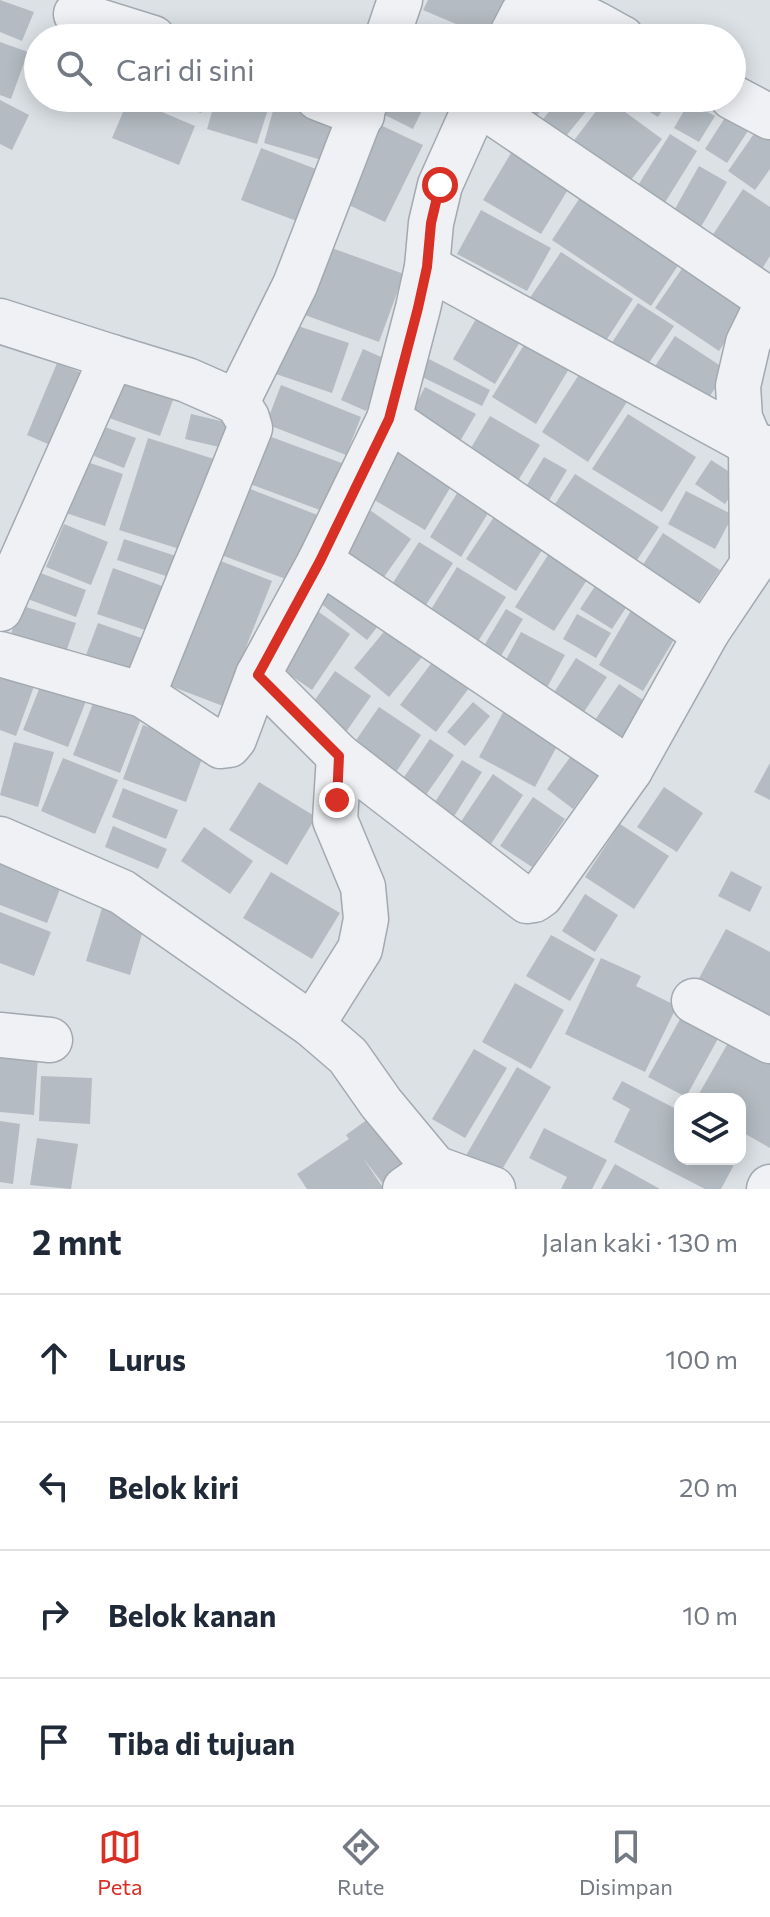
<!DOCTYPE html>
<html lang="id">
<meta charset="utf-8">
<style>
:root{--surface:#fff;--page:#f6f6f7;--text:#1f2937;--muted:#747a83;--line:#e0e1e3;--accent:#d93025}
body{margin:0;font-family:Commissioner,sans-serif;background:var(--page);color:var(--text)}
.controls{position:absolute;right:24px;bottom:24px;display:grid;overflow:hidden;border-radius:16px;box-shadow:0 4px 20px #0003}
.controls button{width:72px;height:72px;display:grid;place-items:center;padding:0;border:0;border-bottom:2px solid var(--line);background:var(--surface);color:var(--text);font:40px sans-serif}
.stop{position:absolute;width:24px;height:24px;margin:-18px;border:6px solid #d93025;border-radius:50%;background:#fff}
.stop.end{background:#d93025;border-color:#fff;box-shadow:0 2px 8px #0008}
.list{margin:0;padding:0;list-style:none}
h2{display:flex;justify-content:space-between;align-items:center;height:104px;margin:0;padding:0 32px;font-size:34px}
h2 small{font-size:26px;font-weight:400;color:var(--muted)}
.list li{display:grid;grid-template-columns:52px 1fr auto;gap:24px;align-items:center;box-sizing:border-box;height:128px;padding:0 32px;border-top:2px solid var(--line)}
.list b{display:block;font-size:30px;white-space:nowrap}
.list em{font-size:26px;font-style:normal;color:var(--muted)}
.icon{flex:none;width:44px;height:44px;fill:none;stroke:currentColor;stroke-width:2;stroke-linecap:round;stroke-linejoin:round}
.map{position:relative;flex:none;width:770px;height:1189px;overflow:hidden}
.search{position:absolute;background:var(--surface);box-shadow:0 4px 20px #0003;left:24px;right:24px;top:24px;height:88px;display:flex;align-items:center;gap:20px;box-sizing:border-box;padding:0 28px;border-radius:44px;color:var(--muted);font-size:30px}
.sheet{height:616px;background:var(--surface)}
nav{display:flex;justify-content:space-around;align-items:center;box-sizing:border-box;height:112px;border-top:2px solid var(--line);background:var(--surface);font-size:22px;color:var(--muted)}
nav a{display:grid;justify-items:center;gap:4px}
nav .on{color:var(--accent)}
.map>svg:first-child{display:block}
</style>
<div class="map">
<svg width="770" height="1189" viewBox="0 0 770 1189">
<rect width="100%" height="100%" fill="#dce1e6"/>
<g fill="#b4bbc2">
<polygon points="0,0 34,12 22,41 0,32"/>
<polygon points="428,0 506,0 489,38 423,10"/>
<polygon points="543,21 573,38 533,38"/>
<polygon points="0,42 28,52 11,99 0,95"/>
<polygon points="129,98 195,126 179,165 112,138"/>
<polygon points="160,98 207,98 201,113"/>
<polygon points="216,98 243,98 269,106 257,144 207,129"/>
<polygon points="382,98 428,98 413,129 375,110"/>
<polygon points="503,98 549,98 534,120"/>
<polygon points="560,98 597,98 562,141 540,123"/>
<polygon points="606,98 662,139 625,188 569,147"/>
<polygon points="626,98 670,98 658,117"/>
<polygon points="0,100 29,115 12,150 0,144"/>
<polygon points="276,100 338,119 325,161 264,143"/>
<polygon points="689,102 715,116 699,142 674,128"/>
<polygon points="735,102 757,117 727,163 705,149"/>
<polygon points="765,118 770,121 770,169 755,190 728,171"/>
<polygon points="376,123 423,145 385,222 338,200"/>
<polygon points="670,134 697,151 659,212 632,195"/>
<polygon points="517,143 575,178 541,234 483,200"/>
<polygon points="261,148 329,174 310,226 241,200"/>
<polygon points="699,166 727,182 694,239 667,223"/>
<polygon points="587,187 687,252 651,306 552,240"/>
<polygon points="743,189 770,207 770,256 757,277 706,245"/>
<polygon points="481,210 551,248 527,291 457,254"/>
<polygon points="329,247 404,274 379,342 305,315"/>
<polygon points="561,252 633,299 596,356 523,308"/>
<polygon points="690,257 753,300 719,351 655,308"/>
<polygon points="638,303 674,326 640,376 605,353"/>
<polygon points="484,305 527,330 495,384 453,359"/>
<polygon points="292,324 349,343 332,393 276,374"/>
<polygon points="530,335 573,362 536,424 492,397"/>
<polygon points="675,336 727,370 700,411 648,377"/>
<polygon points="363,349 388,360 366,411 341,400"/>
<polygon points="429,359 490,390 482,406 420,376"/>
<polygon points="57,363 85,374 55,447 27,435"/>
<polygon points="580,373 627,402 588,462 542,432"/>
<polygon points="121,383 173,400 160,436 109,418"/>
<polygon points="281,385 361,417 346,455 266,424"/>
<polygon points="425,387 476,414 456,448 407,421"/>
<polygon points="191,414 238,425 232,450 185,439"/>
<polygon points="628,414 696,457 662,512 592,469"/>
<polygon points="490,416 540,445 514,487 465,458"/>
<polygon points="105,427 136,438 124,468 94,456"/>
<polygon points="266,435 347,465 328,513 247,483"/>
<polygon points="148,438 214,459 186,551 119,530"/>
<polygon points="395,449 453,483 425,530 366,495"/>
<polygon points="544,457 567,470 545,507 522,493"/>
<polygon points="711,460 742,480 725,504 695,484"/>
<polygon points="84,461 123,474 105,526 66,513"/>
<polygon points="575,474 659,527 631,569 547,516"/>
<polygon points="464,482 495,502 461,557 430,537"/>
<polygon points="240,485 320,516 294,582 213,552"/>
<polygon points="686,491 733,515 715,549 668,524"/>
<polygon points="502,505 551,536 516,591 466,559"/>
<polygon points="367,508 411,539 379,584 335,554"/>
<polygon points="64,524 108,542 91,585 46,567"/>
<polygon points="663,533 720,570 695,607 639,571"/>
<polygon points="124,539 185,559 178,580 117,560"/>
<polygon points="419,542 453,563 422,611 389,589"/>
<polygon points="555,544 594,569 554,631 515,607"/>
<polygon points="208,556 272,581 223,706 160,682"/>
<polygon points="457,567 506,597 475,646 427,616"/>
<polygon points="113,568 173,590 157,634 97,614"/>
<polygon points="35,571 86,590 76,617 25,598"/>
<polygon points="601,577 633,597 612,629 580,609"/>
<polygon points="334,583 382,621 367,640 319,602"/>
<polygon points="636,602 681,628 643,691 599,665"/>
<polygon points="20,605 76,623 64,658 9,641"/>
<polygon points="506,609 523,619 499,659 482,649"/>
<polygon points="316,610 350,634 312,690 277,666"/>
<polygon points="577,614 611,633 596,658 563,639"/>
<polygon points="392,622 427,651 389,697 354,668"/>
<polygon points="98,623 150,641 139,674 86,655"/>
<polygon points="521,632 565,655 544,693 501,669"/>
<polygon points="439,653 475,680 436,732 400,705"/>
<polygon points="576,658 607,677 578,721 548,702"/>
<polygon points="0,665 37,678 16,736 0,730"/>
<polygon points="335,671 371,696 346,732 310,707"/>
<polygon points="45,674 90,691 68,747 23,730"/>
<polygon points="619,684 649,704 625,740 595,720"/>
<polygon points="95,698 142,716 120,773 73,755"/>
<polygon points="473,702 490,716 465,746 447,732"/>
<polygon points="379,707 421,735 394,775 352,746"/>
<polygon points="506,707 562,737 535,787 479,757"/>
<polygon points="143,725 206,748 186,802 123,779"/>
<polygon points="430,739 454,755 423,799 400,783"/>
<polygon points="14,742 54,752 38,807 0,795"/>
<polygon points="579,745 605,765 573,809 547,789"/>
<polygon points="63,758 118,780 95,834 41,811"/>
<polygon points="462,760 482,772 453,818 433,805"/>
<polygon points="770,763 770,800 754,792"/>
<polygon points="493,774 523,795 491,844 460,823"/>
<polygon points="259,782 316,817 287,865 229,830"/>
<polygon points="664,787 703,813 677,852 637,827"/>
<polygon points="123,788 178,810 166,839 112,817"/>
<polygon points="533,797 565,819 532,867 500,846"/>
<polygon points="620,824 669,856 634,909 585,877"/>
<polygon points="113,826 167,849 158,869 105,847"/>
<polygon points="204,827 253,861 230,894 181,861"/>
<polygon points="0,856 65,876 47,923 0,905"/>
<polygon points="731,871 762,887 750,912 718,896"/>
<polygon points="271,872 340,913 312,959 243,918"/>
<polygon points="585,894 618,915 595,952 562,931"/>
<polygon points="102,908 146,920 130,975 86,961"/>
<polygon points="0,912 51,932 34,976 0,963"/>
<polygon points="726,929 770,952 770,1031 693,989"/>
<polygon points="551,935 595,959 570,1001 526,976"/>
<polygon points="601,958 641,976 636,986 677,1006 645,1072 565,1034"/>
<polygon points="515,983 564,1010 531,1069 482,1042"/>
<polygon points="689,1003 726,1024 686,1097 648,1077"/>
<polygon points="732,1036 770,1057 770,1148 740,1131 740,1099 696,1099"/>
<polygon points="474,1049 507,1068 465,1138 432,1119"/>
<polygon points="0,1054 38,1057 34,1115 0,1112"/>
<polygon points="517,1067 551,1087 497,1178 464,1159"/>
<polygon points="41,1076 92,1078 90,1124 39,1121"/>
<polygon points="622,1081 680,1111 680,1159 737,1159 721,1189 705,1189 614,1142 630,1109 612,1099"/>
<polygon points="383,1108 424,1162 387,1189 363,1158 384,1189 307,1189 297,1174 349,1139 346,1135"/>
<polygon points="0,1121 20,1124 13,1184 0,1182"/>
<polygon points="544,1128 607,1160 592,1189 561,1189 567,1177 529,1158"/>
<polygon points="37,1138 78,1144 71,1189 30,1185"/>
<polygon points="615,1164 660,1189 601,1189"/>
</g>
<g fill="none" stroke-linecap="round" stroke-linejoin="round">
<g stroke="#a2a9b0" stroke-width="47">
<g id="minor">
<polyline points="76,14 153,38"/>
<polyline points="387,38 400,0"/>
<path d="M510,38L523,13C563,0 588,20 622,38"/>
<polyline points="732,97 770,117"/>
<polyline points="318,98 362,115"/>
<polyline points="477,102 769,300"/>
<polyline points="427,267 751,444 763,447"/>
<polyline points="0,321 112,357 0,609"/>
<polyline points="112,357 187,380 237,402 247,418 250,428 143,695"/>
<polyline points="237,402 295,285 367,98"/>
<polyline points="389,419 702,632 707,632 752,565 751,444 740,418 738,386 748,343 770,298"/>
<polyline points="0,654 143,695 221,746 229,745 234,739 258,675 320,561 389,419 418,308 427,267 431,223 440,185 479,98"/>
<polyline points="258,675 339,756 527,901 534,900 541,895 630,770 320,561"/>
<polyline points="630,770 707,632"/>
<polyline points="0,839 122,892 312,1025 348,1056 381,1103 435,1168 493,1189"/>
<polyline points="694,1001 770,1041"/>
<polyline points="312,1025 360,949 366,919 363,887 335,820 339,756"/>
<polyline points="0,1035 50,1040"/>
<polyline points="405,1189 435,1168"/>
<polyline points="769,1189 770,1187"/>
</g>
</g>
<use href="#minor" stroke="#eff1f4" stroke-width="44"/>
</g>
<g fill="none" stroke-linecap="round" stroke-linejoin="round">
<polyline stroke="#d93025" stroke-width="10" points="337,800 339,756 258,675 320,561 389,419 418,308 427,267 431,223 440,185"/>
</g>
</svg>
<div class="controls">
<button><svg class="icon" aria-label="layers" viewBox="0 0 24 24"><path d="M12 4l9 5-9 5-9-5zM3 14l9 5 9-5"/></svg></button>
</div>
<div class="stop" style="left:440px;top:185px"></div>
<div class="stop end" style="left:337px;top:800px"></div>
<div class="search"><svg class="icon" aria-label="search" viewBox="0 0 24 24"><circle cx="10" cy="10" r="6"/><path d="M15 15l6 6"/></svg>Cari di sini</div>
</div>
<section class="sheet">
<h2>2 mnt<small>Jalan kaki · 130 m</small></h2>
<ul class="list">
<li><svg class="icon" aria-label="ahead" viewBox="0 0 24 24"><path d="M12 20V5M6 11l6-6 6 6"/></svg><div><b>Lurus</b></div><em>100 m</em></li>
<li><svg class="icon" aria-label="left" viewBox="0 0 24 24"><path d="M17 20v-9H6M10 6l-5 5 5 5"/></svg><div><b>Belok kiri</b></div><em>20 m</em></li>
<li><svg class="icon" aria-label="right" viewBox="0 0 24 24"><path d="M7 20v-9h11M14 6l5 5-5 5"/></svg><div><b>Belok kanan</b></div><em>10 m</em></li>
<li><svg class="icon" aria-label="arrive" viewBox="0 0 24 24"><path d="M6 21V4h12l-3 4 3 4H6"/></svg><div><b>Tiba di tujuan</b></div></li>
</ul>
</section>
<nav>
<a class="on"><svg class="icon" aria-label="map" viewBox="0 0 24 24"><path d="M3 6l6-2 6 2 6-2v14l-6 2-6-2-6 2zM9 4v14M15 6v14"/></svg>Peta</a>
<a><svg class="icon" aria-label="directions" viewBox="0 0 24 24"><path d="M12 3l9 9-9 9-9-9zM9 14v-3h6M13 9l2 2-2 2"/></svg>Rute</a>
<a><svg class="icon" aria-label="saved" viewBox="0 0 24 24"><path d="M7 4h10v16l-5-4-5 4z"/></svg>Disimpan</a>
</nav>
